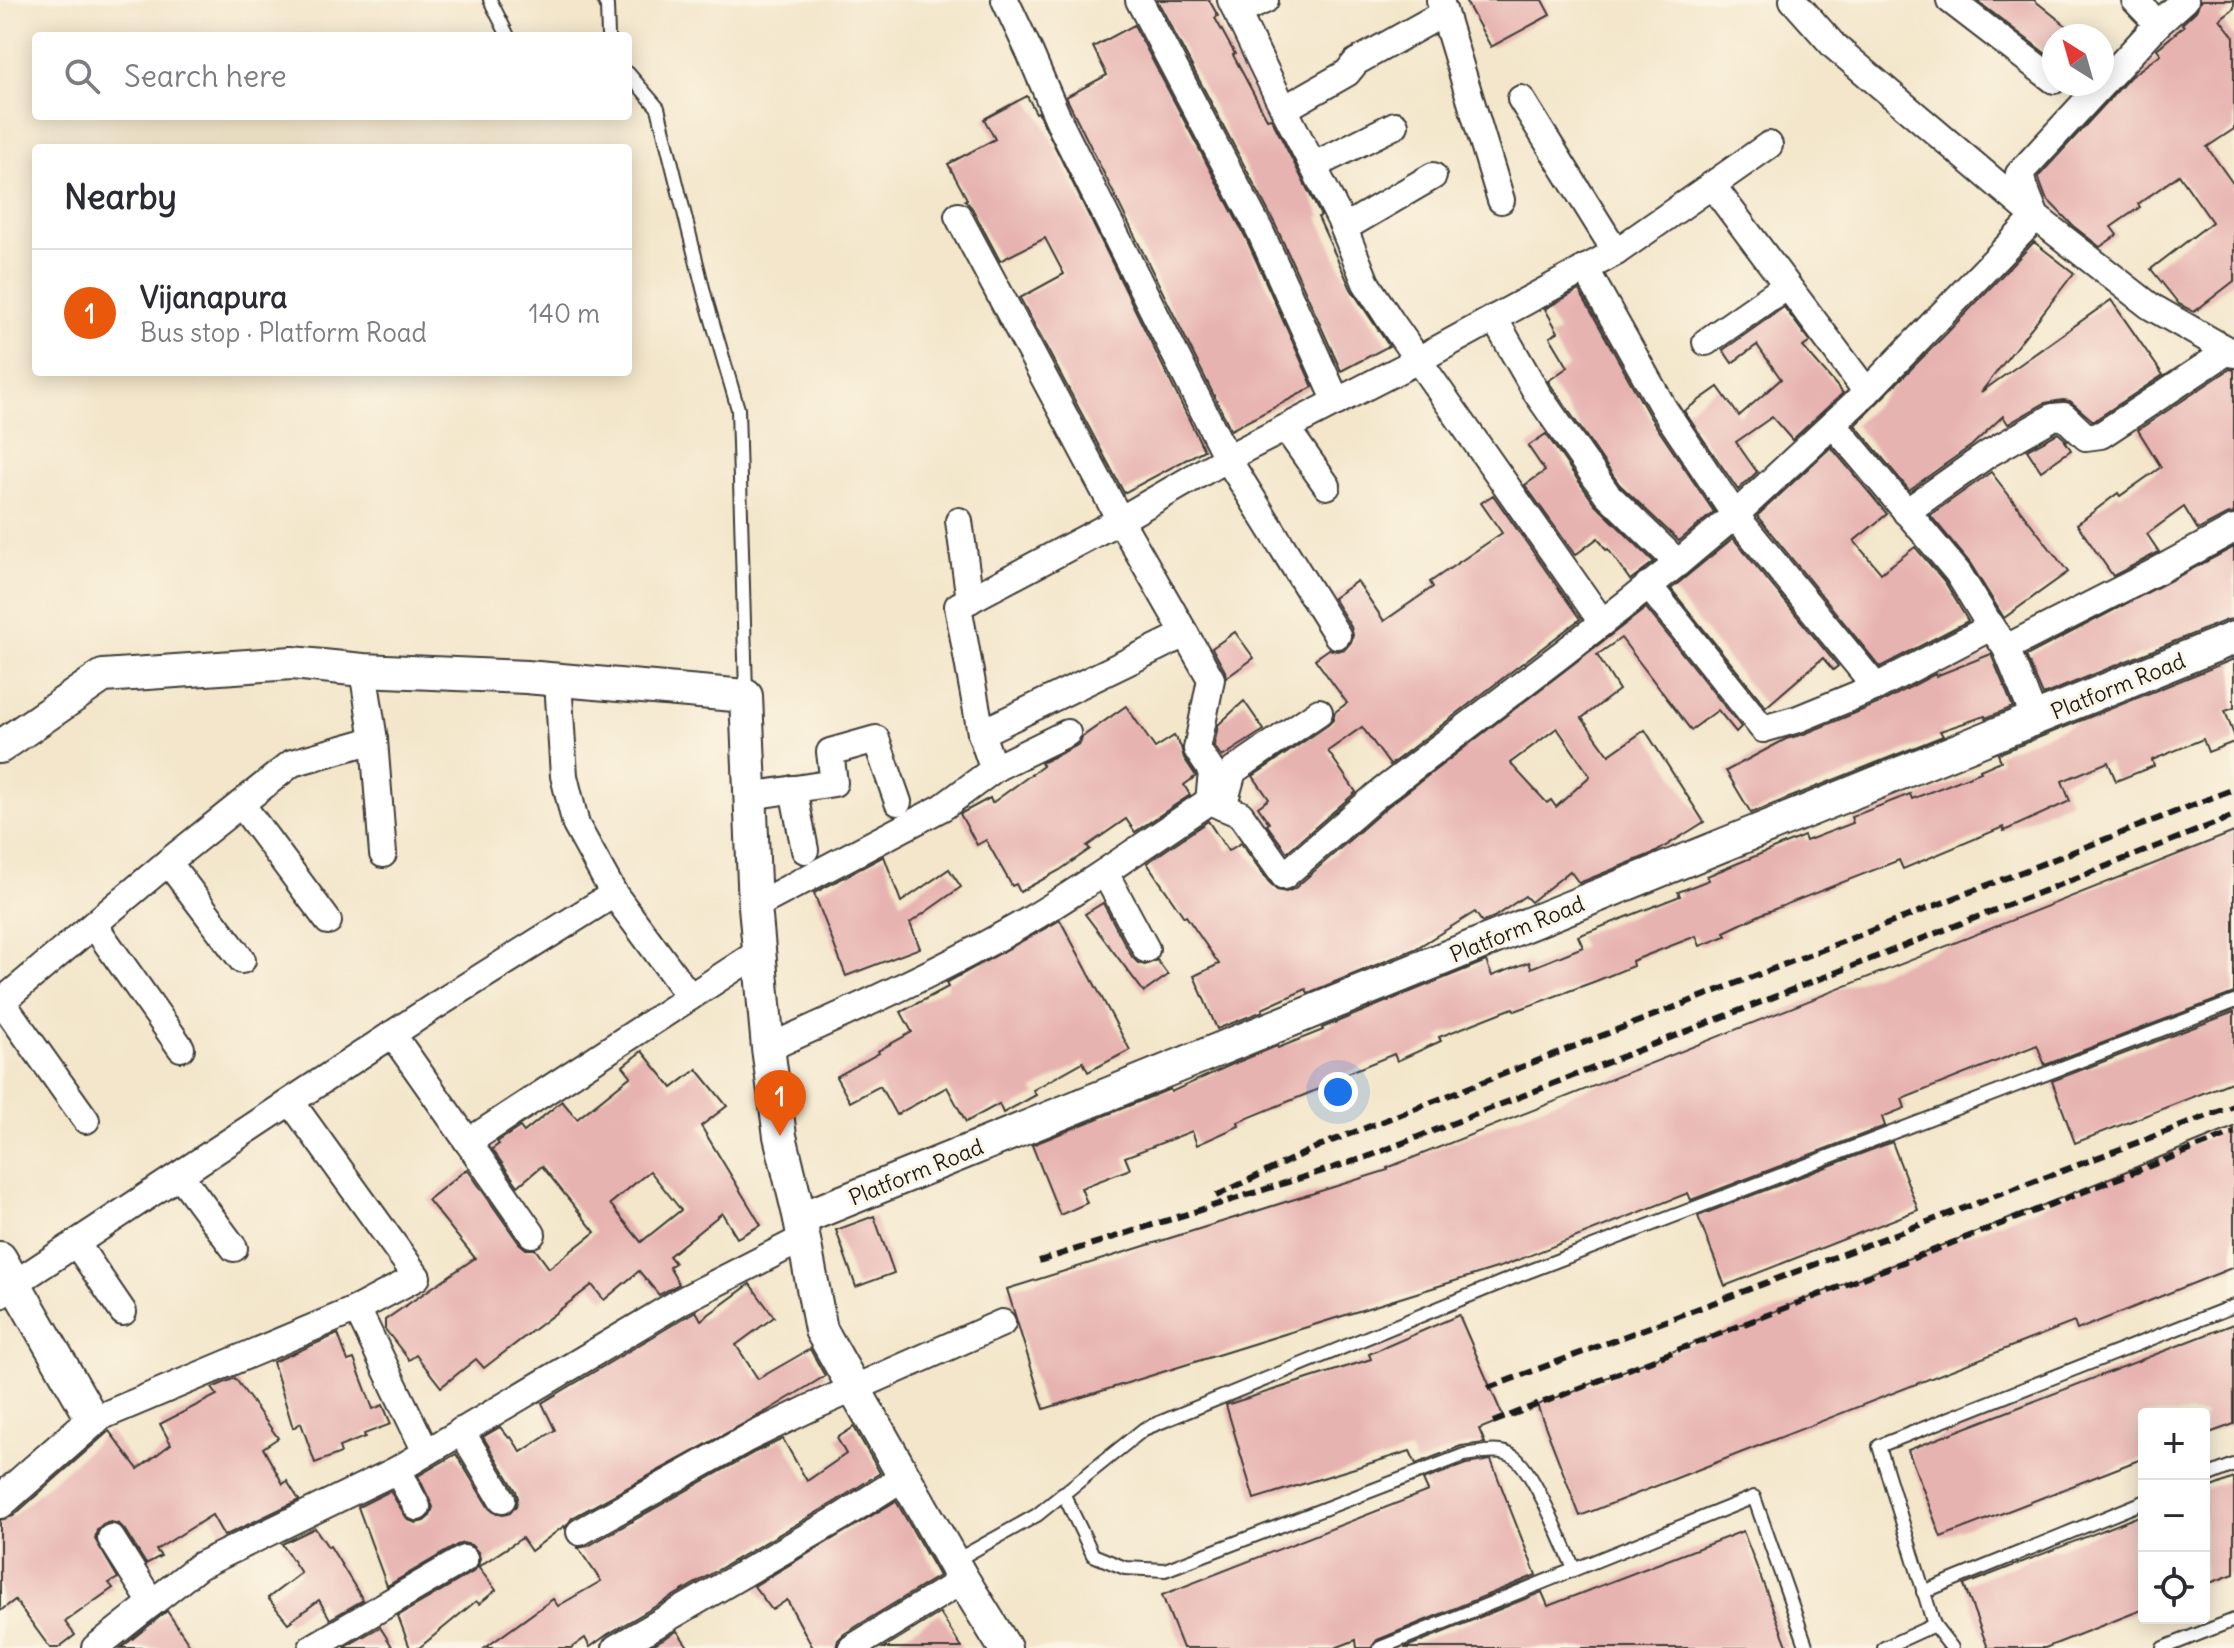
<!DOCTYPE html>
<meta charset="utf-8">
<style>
:root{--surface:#fff;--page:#f7f7f7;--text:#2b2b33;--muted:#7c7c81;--line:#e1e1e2;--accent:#ea580c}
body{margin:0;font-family:Delius,sans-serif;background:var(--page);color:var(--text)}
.controls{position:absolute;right:24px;bottom:24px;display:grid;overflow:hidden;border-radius:8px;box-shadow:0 4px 20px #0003}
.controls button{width:72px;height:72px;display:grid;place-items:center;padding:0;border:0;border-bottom:2px solid var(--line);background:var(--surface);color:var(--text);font:40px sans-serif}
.compass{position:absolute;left:2042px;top:24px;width:72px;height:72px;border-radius:50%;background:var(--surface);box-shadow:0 4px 20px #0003;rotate:323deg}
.you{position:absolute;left:1338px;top:1092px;width:28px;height:28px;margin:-20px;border:6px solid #fff;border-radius:50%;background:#1a73e8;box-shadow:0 0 0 12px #1a73e833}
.badge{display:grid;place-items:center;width:52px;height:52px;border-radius:50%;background:var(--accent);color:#fff;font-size:26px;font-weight:700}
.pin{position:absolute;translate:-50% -66px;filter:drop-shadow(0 2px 4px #0008)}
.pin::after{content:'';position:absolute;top:42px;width:28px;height:24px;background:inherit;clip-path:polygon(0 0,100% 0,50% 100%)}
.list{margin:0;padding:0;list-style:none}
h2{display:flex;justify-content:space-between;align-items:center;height:104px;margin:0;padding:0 32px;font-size:34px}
h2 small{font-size:26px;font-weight:400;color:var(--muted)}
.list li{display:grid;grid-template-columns:52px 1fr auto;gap:24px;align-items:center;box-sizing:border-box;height:128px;padding:0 32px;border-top:2px solid var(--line)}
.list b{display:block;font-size:30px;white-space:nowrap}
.list p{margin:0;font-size:26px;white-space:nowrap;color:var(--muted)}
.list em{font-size:26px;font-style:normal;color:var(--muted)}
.icon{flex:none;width:44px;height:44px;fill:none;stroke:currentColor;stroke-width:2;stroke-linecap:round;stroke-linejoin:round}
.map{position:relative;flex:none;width:2234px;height:1648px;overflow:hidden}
.search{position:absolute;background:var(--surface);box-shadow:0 4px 20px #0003;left:32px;top:32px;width:600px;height:88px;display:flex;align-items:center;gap:20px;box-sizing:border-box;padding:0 28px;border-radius:8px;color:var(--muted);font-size:30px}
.panel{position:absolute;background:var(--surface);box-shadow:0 4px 20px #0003;left:32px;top:144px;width:600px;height:232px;border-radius:8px}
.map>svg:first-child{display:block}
</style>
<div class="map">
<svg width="2234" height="1648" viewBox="0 0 2234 1648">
<rect width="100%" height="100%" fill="#fcf5e5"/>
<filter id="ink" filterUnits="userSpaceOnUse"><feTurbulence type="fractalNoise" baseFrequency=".0125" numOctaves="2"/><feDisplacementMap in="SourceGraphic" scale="16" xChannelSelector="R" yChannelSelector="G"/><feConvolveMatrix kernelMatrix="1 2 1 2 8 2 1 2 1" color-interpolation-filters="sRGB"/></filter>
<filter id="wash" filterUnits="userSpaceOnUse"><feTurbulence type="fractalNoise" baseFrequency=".006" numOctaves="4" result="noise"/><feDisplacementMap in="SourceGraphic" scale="32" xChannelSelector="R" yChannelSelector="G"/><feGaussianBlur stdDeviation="1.8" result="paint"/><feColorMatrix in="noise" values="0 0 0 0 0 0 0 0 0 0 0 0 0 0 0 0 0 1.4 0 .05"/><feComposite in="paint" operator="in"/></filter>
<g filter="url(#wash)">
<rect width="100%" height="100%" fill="#f3e6ca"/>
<g id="blocks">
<g fill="#e7b3b0" fill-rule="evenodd">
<polygon points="1157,0 1209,0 1218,16 1215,18 1235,54 1233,55 1267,119 1271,118 1321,216 1318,217 1351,289 1389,346 1341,371 1275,224"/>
<polygon points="1465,0 1542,0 1550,15 1491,47"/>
<polygon points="1976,0 2034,0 2079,36 2054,36 2054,60"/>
<polygon points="2201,0 2234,0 2234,8 2220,19 2234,37 2234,129 2207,147 2234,185 2234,281 2194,312 2179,304 2151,269 2212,222 2179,175 2138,204 2140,207 2111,227 2117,235 2100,247 2073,226 2046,198 2038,177 2130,77 2161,54 2157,49 2184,26 2182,24 2196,11"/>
<polygon points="1134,25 1246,238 1313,387 1231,430 1066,97 1107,75 1093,47"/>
<polygon points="1027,96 1036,113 1038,112 1204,450 1124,493 1020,298 1064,274 1045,238 1000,261 972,208 965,200 967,199 948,164 995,139 984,119"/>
<polygon points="2034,242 2074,273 1981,392 2111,300 2163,375 2095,420 2092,420 2070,401 2063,400 2045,403 2008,424 2003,416 1971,446 1909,490 1855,425 1944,336"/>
<polygon points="1579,290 1650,417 1714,512 1679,541 1619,484 1548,381 1568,367 1550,337 1558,332 1545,309"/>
<polygon points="1784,307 1810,342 1803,347 1843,393 1792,440 1772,417 1736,442 1757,472 1738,490 1684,411 1718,387 1739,416 1781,379 1757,345 1732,363 1723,350"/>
<polygon points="2230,369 2234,370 2234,513 2226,515 2198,530 2184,507 2147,534 2159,552 2113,576 2077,524 2118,493 2120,496 2161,467 2138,430"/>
<polygon points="2058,433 2067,441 2065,441 2071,450 2041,471 2027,450"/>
<polygon points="1546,434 1594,503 1654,562 1630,580 1608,549 1606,550 1598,538 1575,555 1525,485 1545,471 1528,446"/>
<polygon points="1831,447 1887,514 1854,541 1881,573 1915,547 1945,582 1968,621 1880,667 1757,516"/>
<polygon points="1991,472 2068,572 2004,618 1970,563 1930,515"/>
<polygon points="1493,495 1580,619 1390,765 1362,727 1328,751 1356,792 1287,852 1267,825 1269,823 1258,807 1269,799 1253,776 1328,725 1333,720 1335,712 1347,703 1315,659 1329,649 1337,651 1345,649 1351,642 1353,635 1351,627 1333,598 1357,581 1384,621 1433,587 1430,582 1502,533 1481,503"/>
<polygon points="1733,538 1838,666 1833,670 1823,658 1766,707 1671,589"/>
<polygon points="2234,547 2234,619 2227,620 2043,695 2026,656"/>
<path d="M1646,608L1741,727L1736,732L1718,710L1691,730L1621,638L1597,655L1619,690L1582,718L1609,755L1645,730L1704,822L1656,852L1579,883L1570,871L1531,902L1525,896L1494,917L1482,922L1475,912L1415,949L1308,993L1306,989L1262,1009L1263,1011L1217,1029L1194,976L1219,964L1186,916L1184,917L1147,863L1208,821L1228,851L1241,843L1271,885L1277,890L1286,892L1294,889L1387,807ZM1557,728L1590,776L1556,807L1551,800L1547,803L1510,763Z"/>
<polygon points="1235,632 1254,658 1226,678 1225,671 1212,648"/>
<polygon points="1991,654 2013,707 1986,718 1985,716 1940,731 1943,736 1751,813 1726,771 1786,739 1804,734 1882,702 1935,674 1936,676"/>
<polygon points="2234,659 2234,708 2225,711 2234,735 2234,742 2208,752 2203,739 2152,760 2154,766 2116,781 2108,762 2062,781 2070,801 2004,831 2003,827 1903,869 1899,860 1762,914 1724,932 1726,936 1700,946 1696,936 1632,961 1633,966 1596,981 1515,1011 1513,1008 1439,1037 1441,1041 1397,1061 1394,1054 1328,1081 1329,1085 1238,1122 1239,1126 1197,1145 1192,1131 1125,1157 1130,1169 1081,1188 1087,1203 1060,1215 1032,1145 1170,1089 1171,1092 1233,1064 1277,1046 1278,1048 1323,1030 1322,1028 1486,961 1492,976 1529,962 1531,968 1583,947 1578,936 1680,896 1678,892 1709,880 1707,876 1804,836 1806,841 1853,823 1851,817 1910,794 1912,799 1981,772 1980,770 2001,761 1998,754"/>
<polygon points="1244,701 1264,730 1222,757 1214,746 1218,725"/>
<polygon points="1126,706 1155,748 1174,736 1181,747 1184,758 1196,776 1184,785 1190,795 1135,832 1126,819 1087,846 1090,849 1060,870 1020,892 1016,884 1012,886 986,840 977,845 960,814 990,798 992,803 1043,766 1041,763 1074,747 1080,743 1082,737"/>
<polygon points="2234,832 2234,993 2045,1065 2037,1045 1902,1099 1905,1108 1882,1117 1885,1126 1691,1200 1688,1193 1503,1266 1044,1409 1007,1289 1388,1170 1387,1168"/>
<polygon points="884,856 901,902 949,869 961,887 910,923 920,948 846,976 814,893"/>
<polygon points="1103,903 1132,957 1138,963 1145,965 1157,960 1168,975 1144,992 1085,914"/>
<polygon points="1060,920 1130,1050 1088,1072 1083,1062 1033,1090 1036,1095 1003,1113 999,1104 966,1122 947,1087 896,1115 880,1086 850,1102 836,1077 879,1053 878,1051 912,1032 901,1012 948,987 946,983"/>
<polygon points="2234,1012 2234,1081 2075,1143 2052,1081"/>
<path d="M642,1051L672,1088L697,1069L727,1106L701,1126L761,1225L737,1238L722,1213L669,1256L675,1263L669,1267L679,1284L659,1295L639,1271L604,1300L592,1285L484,1368L476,1359L441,1387L416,1355L409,1360L385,1329V1320L475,1258L428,1200L467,1169L519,1243L526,1249H535L549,1268L595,1232L542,1166L518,1186L492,1149L499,1144L497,1142L520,1127L524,1132L562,1101L577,1119L631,1076L623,1066ZM650,1171L681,1210L641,1242L610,1204Z"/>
<polygon points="2234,1127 2234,1267 2077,1330 2074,1322 1580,1516 1537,1405 2029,1211"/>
<polygon points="1892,1142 1918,1210 1725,1286 1698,1216"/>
<polygon points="874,1216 894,1273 856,1287 836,1230"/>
<polygon points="750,1284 774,1317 736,1345 758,1379 810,1349 825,1376 767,1411 572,1518 565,1528 564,1526 531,1551 522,1538 478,1567 496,1590 479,1604 476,1601 419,1648 410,1648 398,1616 473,1572 478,1566 480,1558 478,1552 471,1545 463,1543 457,1545 387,1586 358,1507 390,1491 408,1520 416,1523 424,1521 430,1516 433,1507 418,1476 456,1454 489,1508 495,1513 503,1515 510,1513 516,1506 518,1498 516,1491 483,1437 500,1427 509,1438 511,1437 521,1452 555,1430 542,1403 689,1315 696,1311 701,1320"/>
<polygon points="1459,1315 1504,1419 1479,1429 1485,1443 1461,1446 1416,1464 1410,1451 1254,1499 1226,1405 1371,1359 1369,1354"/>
<polygon points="2234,1324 2234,1424 2204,1435 2204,1414 2144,1414 2144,1458 1941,1537 1908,1450"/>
<polygon points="338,1334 348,1361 354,1359 373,1409 383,1405 391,1424 364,1434 365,1437 339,1447 341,1453 315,1463 301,1423 293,1428 273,1362"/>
<polygon points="235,1378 278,1438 263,1448 283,1484 287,1481 299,1500 224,1536 212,1515 156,1550 161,1556 146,1564 124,1529 119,1524 111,1522 103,1524 97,1530 95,1539 118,1578 109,1583 113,1588 65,1622 75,1635 58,1648 50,1648 15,1600 0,1611 0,1520 13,1516 109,1431 138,1469 171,1444 160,1424 217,1395 212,1388"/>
<polygon points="854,1427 880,1473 833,1503 608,1634 590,1647 585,1638 571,1648 485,1648 553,1599 558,1606 601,1581 578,1548 588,1546 755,1452 783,1439 807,1481 846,1454 837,1438"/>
<polygon points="1491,1460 1536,1575 1377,1640 1371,1648 1357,1648 1356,1640 1335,1648 1183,1648 1162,1595 1428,1491 1423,1480 1466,1464"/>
<polygon points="2234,1478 2234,1574 2204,1585 2204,1490"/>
<polygon points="896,1501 939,1576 844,1634 838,1640 836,1648 813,1648 787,1600 772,1610 754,1586"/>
<polygon points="2144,1514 2144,1609 2045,1648 1988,1648 1964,1585"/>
<polygon points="315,1528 328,1547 330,1546 363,1600 330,1619 319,1600 288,1623 268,1598 301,1573 282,1544"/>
<polygon points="1743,1531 1788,1648 1404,1648 1542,1592 1548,1606"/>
<polygon points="167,1611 192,1648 121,1648"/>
<polygon points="940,1613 962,1648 883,1648"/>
<polygon points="380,1627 393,1648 346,1648 345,1647"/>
<polygon points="677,1631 689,1648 653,1648 651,1646"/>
</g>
</g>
</g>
<g filter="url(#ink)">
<use href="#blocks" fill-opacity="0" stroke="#3c3a36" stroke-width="2"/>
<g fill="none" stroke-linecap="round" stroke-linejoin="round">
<g stroke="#3c3a36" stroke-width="16">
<g id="service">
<polyline points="490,0 508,36"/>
<polyline points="604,0 607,6 608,36"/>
<polyline points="628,73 658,108 705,296 738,409 746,693"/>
<polyline points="2204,1477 2234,1465"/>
<path d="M1063,1493L1093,1555L1125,1568L1165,1570L1464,1455C1479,1453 1501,1447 1514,1457C1534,1471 1563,1544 1574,1569"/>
<polyline points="953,1562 1037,1515 1144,1429 1522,1274 2234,1002"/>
<polyline points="1923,1592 2144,1502"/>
<polyline points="1934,1625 1879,1446 2234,1306"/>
<polyline points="1380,1648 1754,1497 1807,1648"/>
<polyline points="1884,1648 1934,1625 1952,1648"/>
<polyline points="2163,1648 2234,1620"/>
</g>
</g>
<g stroke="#3c3a36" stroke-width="30">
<g id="minor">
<polyline points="1005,0 1030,53 1062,128 1227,458 1337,635"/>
<polyline points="1139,0 1260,231 1337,402"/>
<polyline points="1231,0 1277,95 1340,219 1366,283 1390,320 1602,622"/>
<polyline points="1440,0 1501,200"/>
<polyline points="1793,0 1834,46 2036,217 2150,306 2234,354"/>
<polyline points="1950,0 2054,80"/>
<polyline points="2135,0 2158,24"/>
<polyline points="1237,13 1265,0"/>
<polyline points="1521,99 1616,252"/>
<polyline points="1284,109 1347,73 1356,62 1444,13"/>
<polyline points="1769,145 1712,185 1867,392"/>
<polyline points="1313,166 1395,125"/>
<polyline points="958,216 1120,520 1211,679 1197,749 1212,772 1209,801"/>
<polyline points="1344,228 1433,176"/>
<polyline points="1585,268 1664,409 1735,515 1876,687"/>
<polyline points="1494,318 1538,395 1607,494 1678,563"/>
<polyline points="1706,342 1786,286"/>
<polyline points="1833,424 1958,573 1991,627 2006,648 2035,719"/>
<polyline points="1286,428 1327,486"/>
<polyline points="1906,512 1988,454 2053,417 2064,416 2086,437 2101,435 2228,351"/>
<polyline points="959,521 970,600"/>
<polyline points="1648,585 1763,729 1798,719 1876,687 1991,627"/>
<polyline points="2006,648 2157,571 2234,529"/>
<polyline points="558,681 564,776 576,825 614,894 690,997"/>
<polyline points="981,733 1185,634"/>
<polyline points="374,740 383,854"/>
<polyline points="997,767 1067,733"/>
<polyline points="793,789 805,850"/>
<polyline points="750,796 834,783 830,752 876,739 898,802"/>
<polyline points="241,804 328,921"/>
<polyline points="1223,807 1233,771 1319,712"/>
<polyline points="168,862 242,960"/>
<polyline points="1105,873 1146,949"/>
<polyline points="755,906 943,807 997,767 990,759 981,733 958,606 1120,520 1227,458 1418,360 1616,252 1712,185"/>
<polyline points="94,925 181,1048"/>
<polyline points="2,1002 86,1120"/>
<polyline points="0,1003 168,862 292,763 374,740 363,670"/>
<polyline points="392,1034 468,1142 759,952"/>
<path d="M768,1048C855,1009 943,970 1026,922C1089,885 1148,842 1209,801L1240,814L1284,876L1377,795L1562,654L1678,563L1735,515L1867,392L2036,217L2019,174L2158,24L2185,0"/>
<polyline points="468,1142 532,1234"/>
<polyline points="180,1175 234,1248"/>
<polyline points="76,1243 123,1312"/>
<polyline points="0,1295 14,1284 435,1006 614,894"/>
<polyline points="357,1309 426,1452"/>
<polyline points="93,1420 357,1309 417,1277 291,1102"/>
<polyline points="461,1431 502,1499"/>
<polyline points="397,1470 417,1507"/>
<polyline points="580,1532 748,1438 810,1408 1002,1323"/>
<polyline points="111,1538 152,1603"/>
<polyline points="95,1648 199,1566 397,1470 681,1301 804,1238"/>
<polyline points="312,1648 464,1559"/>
<polyline points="616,1648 841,1517 904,1477"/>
<polyline points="852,1648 963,1580"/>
</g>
</g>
<g stroke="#3c3a36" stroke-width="36">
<g id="tertiary">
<polyline points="0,747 103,676 292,663 363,670 526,677 746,696 755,906 768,1048 780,1136 800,1219 821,1330 963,1580 1005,1648"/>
<polyline points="800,1219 2234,638"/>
<polyline points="0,1258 93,1420 0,1502"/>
</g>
</g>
<use href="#service" stroke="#fff" stroke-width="12"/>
<use href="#minor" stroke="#fff" stroke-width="26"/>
<use href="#tertiary" stroke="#fff" stroke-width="32"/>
<g stroke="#1c1c1c" stroke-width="6" stroke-dasharray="12 6" stroke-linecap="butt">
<polyline points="1216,1196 1319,1146 2234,789"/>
<polyline points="1039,1261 1367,1157 2234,816"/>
<polyline points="1488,1388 2234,1106"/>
<polyline points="1493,1422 2234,1133"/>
</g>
</g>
</g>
<g text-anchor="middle" stroke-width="6" stroke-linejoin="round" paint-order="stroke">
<g font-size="22" fill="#1c1c1c" stroke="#fcf5e5">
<text transform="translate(2118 686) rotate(-22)" y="8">Platform Road</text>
<text transform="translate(1517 929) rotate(-22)" y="8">Platform Road</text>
<text transform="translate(916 1172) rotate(-22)" y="8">Platform Road</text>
</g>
</g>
</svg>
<div class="controls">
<button>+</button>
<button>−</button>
<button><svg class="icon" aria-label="locate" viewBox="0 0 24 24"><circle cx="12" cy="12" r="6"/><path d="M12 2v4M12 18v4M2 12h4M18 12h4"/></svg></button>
</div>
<svg class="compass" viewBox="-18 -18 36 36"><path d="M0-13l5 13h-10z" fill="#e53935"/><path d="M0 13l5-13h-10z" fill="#7c7c81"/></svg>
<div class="you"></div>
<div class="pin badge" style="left:780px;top:1136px">1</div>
<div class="search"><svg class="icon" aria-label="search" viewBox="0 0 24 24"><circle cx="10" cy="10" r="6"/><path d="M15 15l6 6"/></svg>Search here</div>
<section class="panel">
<h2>Nearby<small></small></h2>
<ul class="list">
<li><span class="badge">1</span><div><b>Vijanapura</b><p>Bus stop · Platform Road</p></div><em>140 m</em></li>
</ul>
</section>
</div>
